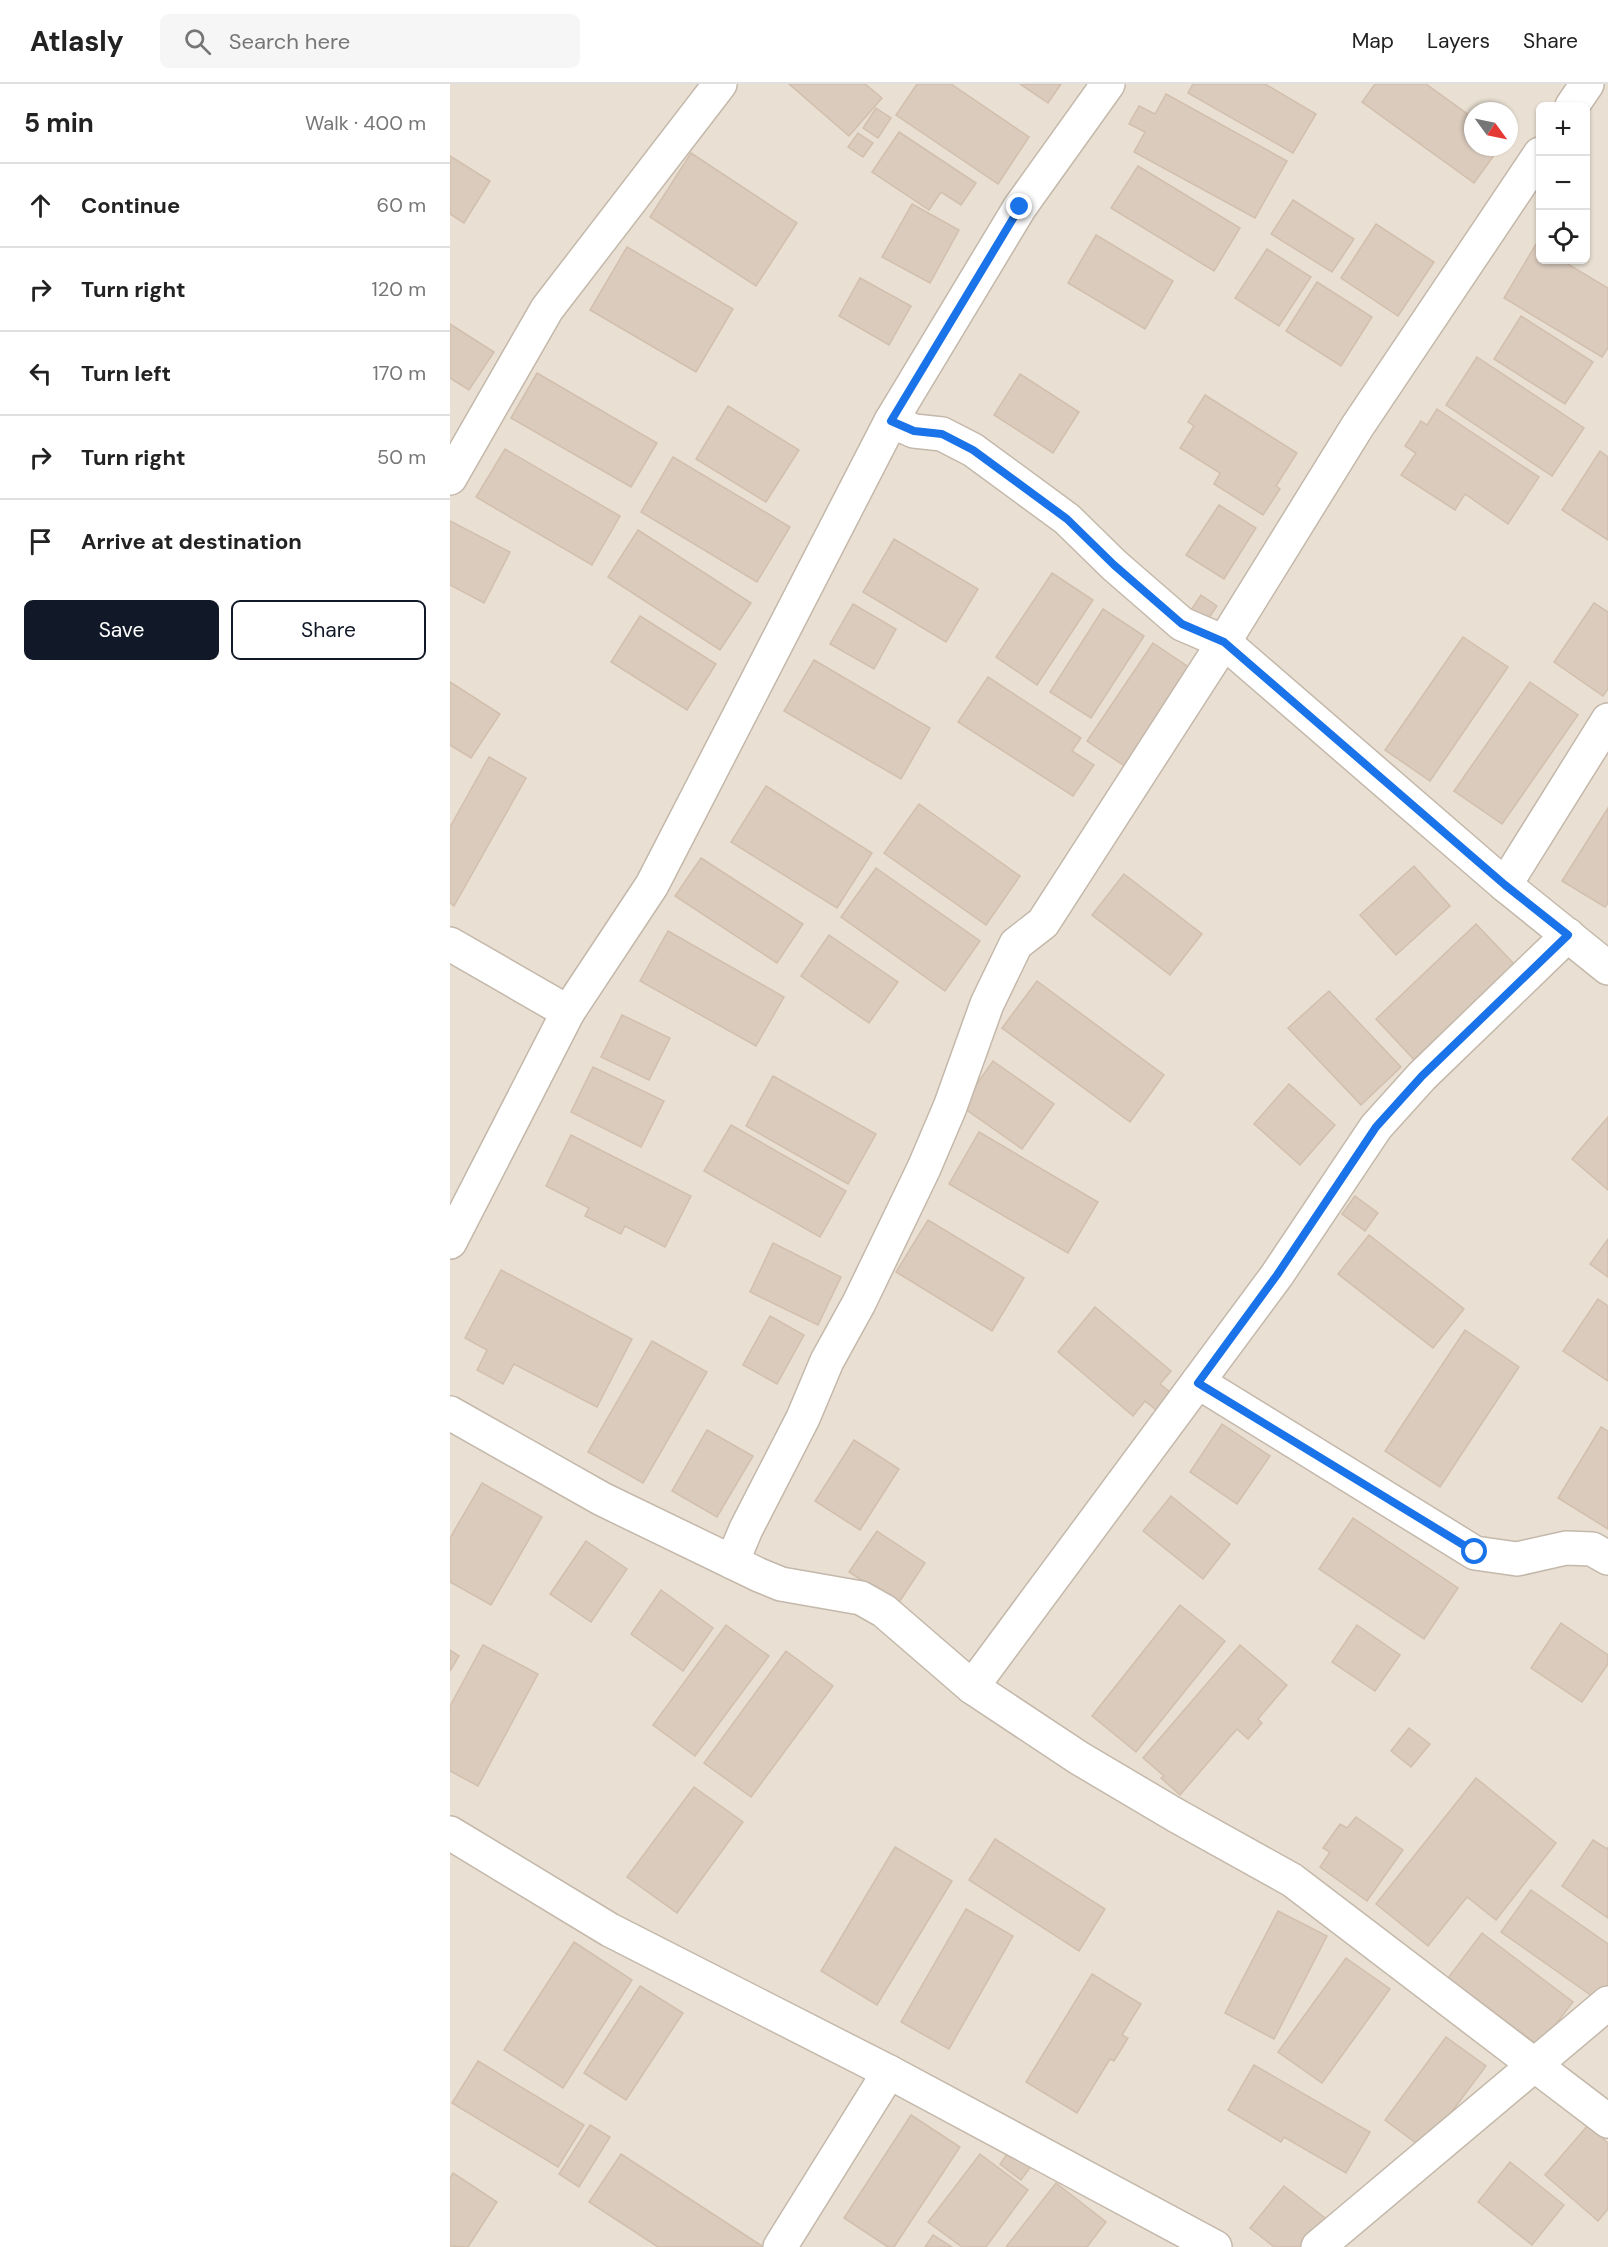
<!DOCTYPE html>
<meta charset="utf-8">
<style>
:root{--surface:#fff;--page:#f6f6f6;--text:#222;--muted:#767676;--line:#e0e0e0;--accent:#111827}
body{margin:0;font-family:"DM Sans",sans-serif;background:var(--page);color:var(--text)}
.controls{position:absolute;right:18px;top:18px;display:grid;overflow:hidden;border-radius:9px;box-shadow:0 2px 4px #0004}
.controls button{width:54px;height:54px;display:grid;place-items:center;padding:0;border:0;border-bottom:2px solid var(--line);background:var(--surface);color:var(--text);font:30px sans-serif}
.compass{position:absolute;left:1014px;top:18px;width:54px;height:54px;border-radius:50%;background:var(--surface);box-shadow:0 2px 4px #0004;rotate:123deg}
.stop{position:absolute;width:18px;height:18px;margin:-14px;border:4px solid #1a73e8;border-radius:50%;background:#fff}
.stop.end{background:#1a73e8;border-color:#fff;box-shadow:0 2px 6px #0008}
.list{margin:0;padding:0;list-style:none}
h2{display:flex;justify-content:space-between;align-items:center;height:78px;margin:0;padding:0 24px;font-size:26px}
h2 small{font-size:20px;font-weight:400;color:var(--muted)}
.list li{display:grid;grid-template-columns:39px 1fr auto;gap:18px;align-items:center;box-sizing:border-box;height:84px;padding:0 24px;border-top:2px solid var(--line)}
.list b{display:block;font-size:22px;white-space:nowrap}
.list em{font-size:20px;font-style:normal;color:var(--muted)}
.actions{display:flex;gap:12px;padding:18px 24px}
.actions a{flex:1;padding:14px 0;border:2px solid var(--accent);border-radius:9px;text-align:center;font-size:21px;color:var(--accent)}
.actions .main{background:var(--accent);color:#fff}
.icon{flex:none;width:33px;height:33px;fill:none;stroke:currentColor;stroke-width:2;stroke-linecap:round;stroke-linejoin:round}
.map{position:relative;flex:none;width:1158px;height:2163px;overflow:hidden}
header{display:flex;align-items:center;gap:36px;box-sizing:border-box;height:84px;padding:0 30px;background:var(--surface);border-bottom:2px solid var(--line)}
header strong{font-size:28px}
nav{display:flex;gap:33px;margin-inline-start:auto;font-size:21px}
.search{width:420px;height:54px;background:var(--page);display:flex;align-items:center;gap:15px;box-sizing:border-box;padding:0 21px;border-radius:9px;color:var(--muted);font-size:22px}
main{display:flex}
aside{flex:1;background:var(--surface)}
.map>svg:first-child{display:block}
</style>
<header>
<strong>Atlasly</strong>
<div class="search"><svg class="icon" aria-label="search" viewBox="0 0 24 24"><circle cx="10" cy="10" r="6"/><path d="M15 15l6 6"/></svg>Search here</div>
<nav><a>Map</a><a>Layers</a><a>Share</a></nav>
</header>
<main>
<aside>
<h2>5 min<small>Walk · 400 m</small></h2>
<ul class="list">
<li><svg class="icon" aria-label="ahead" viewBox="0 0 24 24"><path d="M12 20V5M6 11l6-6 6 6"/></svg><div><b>Continue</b></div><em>60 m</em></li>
<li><svg class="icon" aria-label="right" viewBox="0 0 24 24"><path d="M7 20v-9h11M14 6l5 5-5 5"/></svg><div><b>Turn right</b></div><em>120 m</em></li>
<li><svg class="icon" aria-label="left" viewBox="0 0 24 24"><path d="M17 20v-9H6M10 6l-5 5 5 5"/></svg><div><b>Turn left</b></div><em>170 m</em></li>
<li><svg class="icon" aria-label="right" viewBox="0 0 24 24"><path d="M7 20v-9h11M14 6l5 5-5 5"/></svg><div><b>Turn right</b></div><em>50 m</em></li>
<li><svg class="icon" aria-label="arrive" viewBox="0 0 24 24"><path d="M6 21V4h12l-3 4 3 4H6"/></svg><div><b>Arrive at destination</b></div></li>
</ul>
<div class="actions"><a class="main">Save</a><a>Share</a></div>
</aside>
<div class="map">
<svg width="1158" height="2163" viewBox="0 0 1158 2163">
<rect width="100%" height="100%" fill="#f4eee6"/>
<path fill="#e9e0d3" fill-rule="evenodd" d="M0,0H1158V2163H0ZM1090,22H1136V176H1090ZM1023,27H1059V63H1023Z"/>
<g fill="#dacbbd" stroke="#d2bfad" stroke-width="1.5">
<polygon points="339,0 415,0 432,14 399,52"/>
<polygon points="467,0 501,0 579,53 548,100 446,31"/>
<polygon points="570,0 611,0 598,19"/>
<polygon points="743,0 815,0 866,30 843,69 738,9"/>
<polygon points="925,0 976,0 1023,34 1023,63 1050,63 1024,99 912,18"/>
<polygon points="716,10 837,77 805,134 684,68 695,48 679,40 689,22 705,30"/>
<polygon points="426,24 441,34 428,54 413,44"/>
<polygon points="449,48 526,99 511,121 491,108 479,126 422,88"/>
<polygon points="408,49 423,59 413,73 398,63"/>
<polygon points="241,69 347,139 306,202 200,133"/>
<polygon points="0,72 40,97 14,139 0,130"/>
<polygon points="688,82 790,144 764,187 661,124"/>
<polygon points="843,116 904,155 882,188 821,150"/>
<polygon points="462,120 509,146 480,199 432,173"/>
<polygon points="926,140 984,178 948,232 891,194"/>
<polygon points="646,151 723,197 695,245 618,199"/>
<polygon points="1086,160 1090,163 1090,176 1111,176 1158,204 1158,264 1152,273 1054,214"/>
<polygon points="177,163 283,225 246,288 140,226"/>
<polygon points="817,165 861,193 829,242 785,214"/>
<polygon points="410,194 461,222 439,261 389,232"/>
<polygon points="867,198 922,233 891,282 836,247"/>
<polygon points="1071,232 1143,278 1115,320 1044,275"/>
<polygon points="0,240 44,268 19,306 0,294"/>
<polygon points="1027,273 1134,344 1102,392 996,321"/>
<polygon points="87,289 207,359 181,403 61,334"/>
<polygon points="570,290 629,328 603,369 544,331"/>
<polygon points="755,311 847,369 826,402 830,405 813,431 764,400 770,389 730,364 744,342 738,338"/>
<polygon points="278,322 349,366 316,418 246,375"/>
<polygon points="987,325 1089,393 1058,440 1015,410 1005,426 951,391 966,369 955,362 971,337 977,341"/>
<polygon points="55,365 170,432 142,481 26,413"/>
<polygon points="1150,367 1158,373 1158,456 1112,426"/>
<polygon points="223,373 340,443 307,498 191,428"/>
<polygon points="769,421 806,444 774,495 736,471"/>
<polygon points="0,437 60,468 34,519 0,501"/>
<polygon points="188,446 301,519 270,566 158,493"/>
<polygon points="444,455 528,505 496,558 413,508"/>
<polygon points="602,489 643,516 587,601 546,573"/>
<polygon points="751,511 767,522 757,537 741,526"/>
<polygon points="1144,519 1158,528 1158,605 1153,612 1104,578"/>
<polygon points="403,520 446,545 424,585 380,560"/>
<polygon points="653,525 694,552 641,634 600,608"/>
<polygon points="190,532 266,580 237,626 161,578"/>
<polygon points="1013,553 1058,583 980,697 935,666"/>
<polygon points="703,559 743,586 676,683 637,657"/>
<polygon points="364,576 480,644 451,695 334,627"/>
<polygon points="538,593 631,654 622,667 644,681 623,712 508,638"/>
<polygon points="0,598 50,630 21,674 0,661"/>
<polygon points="1080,598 1128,631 1052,740 1004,707"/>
<polygon points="39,673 76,694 4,822 0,819 0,743"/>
<polygon points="316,702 422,769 387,824 281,758"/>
<polygon points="469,720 570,792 536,841 434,769"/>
<polygon points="1158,724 1158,819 1155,823 1112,797"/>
<polygon points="251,774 353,840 327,879 225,812"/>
<polygon points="964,782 1000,822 946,871 910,831"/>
<polygon points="426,784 530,857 495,907 391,833"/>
<polygon points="674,790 752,850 720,891 642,831"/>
<polygon points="1026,840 1068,884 967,979 926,935"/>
<polygon points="218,847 334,913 306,962 190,897"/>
<polygon points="379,851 448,898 419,939 351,892"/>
<polygon points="587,897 714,991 680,1038 552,944"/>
<polygon points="879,907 951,983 911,1021 838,944"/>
<polygon points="172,931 220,954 199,996 151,973"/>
<polygon points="543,977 604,1020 572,1065 511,1022"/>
<polygon points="143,983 214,1017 191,1063 121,1028"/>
<polygon points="323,992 426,1050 398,1100 296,1042"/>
<polygon points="839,1000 885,1041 850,1081 804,1040"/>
<polygon points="1158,1033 1158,1106 1122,1075"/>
<polygon points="281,1041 396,1107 370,1153 254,1087"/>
<polygon points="529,1048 648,1118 618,1169 499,1100"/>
<polygon points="121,1051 241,1112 215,1163 175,1142 171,1150 135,1132 139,1124 96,1102"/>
<polygon points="905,1112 928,1129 915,1147 892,1130"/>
<polygon points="478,1136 574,1194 542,1247 446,1188"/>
<polygon points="919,1151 1014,1225 983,1264 888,1190"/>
<polygon points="1158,1155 1158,1193 1140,1180"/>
<polygon points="323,1159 391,1193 368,1241 300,1208"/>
<polygon points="51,1186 182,1255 147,1323 64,1280 53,1300 27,1286 37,1266 15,1254"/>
<polygon points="1148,1215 1158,1222 1158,1297 1113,1267"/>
<polygon points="645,1223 721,1287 710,1300 720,1308 706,1326 695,1317 683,1332 608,1268"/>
<polygon points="320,1232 354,1251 327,1300 293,1281"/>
<polygon points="1015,1246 1069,1283 990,1403 935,1367"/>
<polygon points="202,1257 257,1288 193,1399 138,1368"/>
<polygon points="772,1340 820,1372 787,1420 740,1388"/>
<polygon points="1151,1343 1158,1347 1158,1445 1108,1414"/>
<polygon points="257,1346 303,1372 267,1433 222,1407"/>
<polygon points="404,1356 449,1385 410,1446 365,1417"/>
<polygon points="32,1399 92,1433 41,1521 0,1498 0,1454"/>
<polygon points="721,1412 780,1460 753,1495 693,1447"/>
<polygon points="903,1434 1008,1504 974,1555 869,1485"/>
<polygon points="427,1447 475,1479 448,1520 399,1488"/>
<polygon points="136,1457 177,1485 141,1538 100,1510"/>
<polygon points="211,1506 263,1544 233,1587 181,1550"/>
<polygon points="730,1521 775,1557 686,1668 642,1632"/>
<polygon points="1111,1539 1158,1571 1158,1580 1132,1618 1081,1584"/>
<polygon points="276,1541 319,1572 245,1672 203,1641"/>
<polygon points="907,1541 950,1571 925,1607 882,1578"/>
<polygon points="33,1561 88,1590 28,1702 0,1687 0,1622"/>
<polygon points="790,1561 837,1601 808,1635 812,1639 798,1655 787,1645 730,1711 711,1694 714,1692 693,1674"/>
<polygon points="0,1566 9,1572 0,1587"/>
<polygon points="336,1567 383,1602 301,1713 254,1679"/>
<polygon points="959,1644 980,1660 961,1683 941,1667"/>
<polygon points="1026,1694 1106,1759 1046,1836 1017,1813 978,1862 926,1820"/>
<polygon points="244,1703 293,1738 227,1829 177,1793"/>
<polygon points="906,1733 953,1766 917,1817 870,1783 880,1768 873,1764 890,1740 897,1744"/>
<polygon points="545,1755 655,1825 629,1867 519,1796"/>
<polygon points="1143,1756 1157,1765 1158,1763 1158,1834 1112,1802"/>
<polygon points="445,1763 502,1797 427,1921 371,1887"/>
<polygon points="1081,1806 1158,1860 1158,1905 1149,1917 1051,1848"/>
<polygon points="516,1825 563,1852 499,1965 451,1938"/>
<polygon points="828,1827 877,1852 824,1955 775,1929"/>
<polygon points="1032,1849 1123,1918 1089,1962 998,1894"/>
<polygon points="124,1858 182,1896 113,2004 54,1966"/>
<polygon points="896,1874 940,1905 872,1999 828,1968"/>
<polygon points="642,1890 691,1920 672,1951 678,1954 664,1977 660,1975 627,2029 576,1998"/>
<polygon points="190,1902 233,1929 176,2016 134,1989"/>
<polygon points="996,1953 1036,1982 974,2065 935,2036"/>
<polygon points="28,1977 134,2041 108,2083 2,2019"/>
<polygon points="804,1981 920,2048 896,2089 834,2053 831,2058 778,2026"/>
<polygon points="461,2031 510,2063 444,2163 438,2163 394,2134"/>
<polygon points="140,2041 160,2053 129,2103 109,2090"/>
<polygon points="1138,2041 1158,2059 1158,2125 1148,2137 1095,2091"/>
<polygon points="565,2059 587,2074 571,2096 550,2080"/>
<polygon points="171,2070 312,2162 312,2163 208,2163 139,2118"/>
<polygon points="530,2070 578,2106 536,2163 512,2163 478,2138"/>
<polygon points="1060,2078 1114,2121 1082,2161 1028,2118"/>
<polygon points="3,2089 47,2118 18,2163 0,2162 0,2094"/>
<polygon points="606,2099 656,2138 637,2163 556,2163"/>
<polygon points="834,2102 879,2137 858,2163 824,2163 800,2144"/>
<polygon points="483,2151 502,2163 475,2163"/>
</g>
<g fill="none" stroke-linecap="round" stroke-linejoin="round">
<g stroke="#c4b8aa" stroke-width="36">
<g id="street">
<polyline points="1122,22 1137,0"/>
<polyline points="441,337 464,347 492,350 523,366 617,435 664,481 732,540 774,558 1055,801 1158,884"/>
<polyline points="0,394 97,225 270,0"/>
<polyline points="1055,801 1158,636"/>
<polyline points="0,860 118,928"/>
<polyline points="0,1158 118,928 202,801 441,337 570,123 658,0"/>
<polyline points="748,1298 1025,1469 1067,1475 1116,1464 1142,1465 1158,1474"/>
<polyline points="0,1329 152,1415 309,1491 331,1500 411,1514 434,1527 522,1603 629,1674 727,1732 842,1796 1158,2037"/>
<polyline points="282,1478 296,1445 353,1334 377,1277 409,1219 474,1084 500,1023 537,920 566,860 593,839 774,558 907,343 1090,70"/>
<polyline points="522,1603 827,1191 926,1043 972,992 1118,851"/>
<polyline points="0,1749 160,1846 439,1988 765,2163"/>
<polyline points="330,2163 439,1988"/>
<polyline points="868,2163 1158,1919"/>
</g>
</g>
<use href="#street" stroke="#fff" stroke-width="33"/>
</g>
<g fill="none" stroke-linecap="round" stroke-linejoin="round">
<polyline stroke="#1a73e8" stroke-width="8" points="570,123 441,337 464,347 492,350 523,366 617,435 664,481 732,540 774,558 1055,801 1118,851 972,992 926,1043 827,1191 748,1299 1025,1468"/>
</g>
</svg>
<div class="controls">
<button>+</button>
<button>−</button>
<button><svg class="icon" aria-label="locate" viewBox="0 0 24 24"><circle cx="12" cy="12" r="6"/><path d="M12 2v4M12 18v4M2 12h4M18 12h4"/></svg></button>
</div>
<svg class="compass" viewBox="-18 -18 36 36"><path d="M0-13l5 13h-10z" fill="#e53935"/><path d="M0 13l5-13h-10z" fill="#767676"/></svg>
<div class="stop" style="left:1025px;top:1468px"></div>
<div class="stop end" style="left:570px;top:123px"></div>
</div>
</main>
